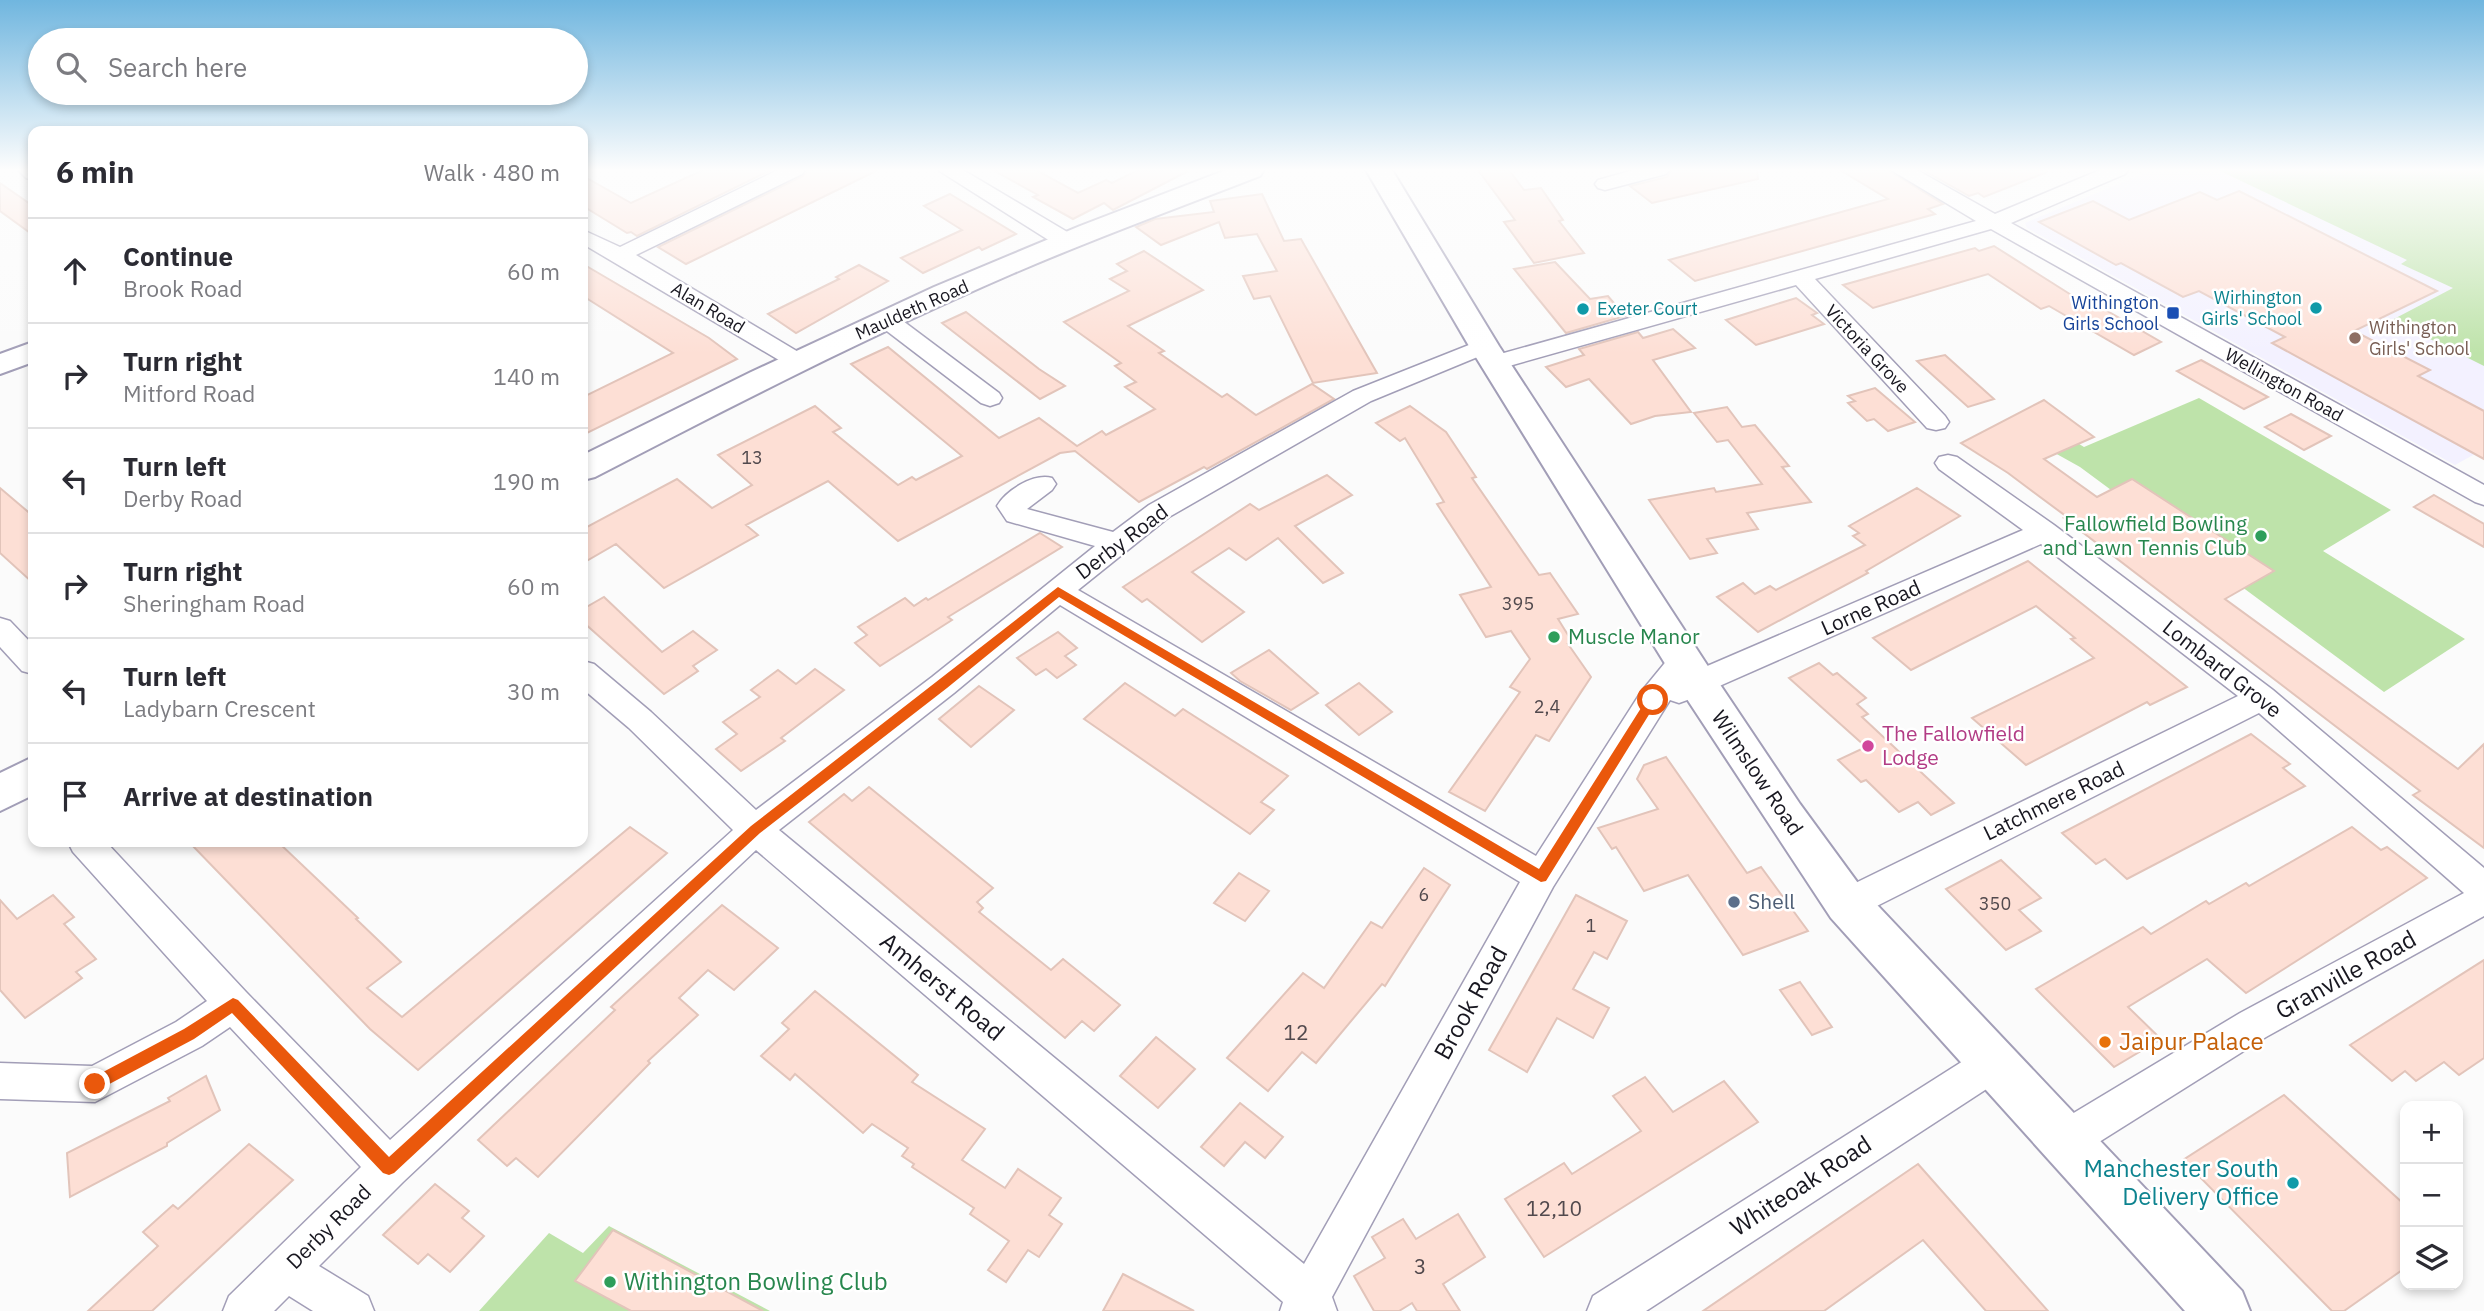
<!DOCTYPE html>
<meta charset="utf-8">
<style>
:root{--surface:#fff;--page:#f7f7f7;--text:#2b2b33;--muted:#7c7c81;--line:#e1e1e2}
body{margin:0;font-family:"IBM Plex Sans",sans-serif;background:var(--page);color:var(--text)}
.controls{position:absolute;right:21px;bottom:21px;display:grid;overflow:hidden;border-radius:14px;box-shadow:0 4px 10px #0003}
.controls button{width:63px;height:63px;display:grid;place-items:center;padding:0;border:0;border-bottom:2px solid var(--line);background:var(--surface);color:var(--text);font:35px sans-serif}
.stop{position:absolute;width:21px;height:21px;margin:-16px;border:5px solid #ea580c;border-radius:50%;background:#fff}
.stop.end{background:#ea580c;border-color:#fff;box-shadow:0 2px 7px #0008}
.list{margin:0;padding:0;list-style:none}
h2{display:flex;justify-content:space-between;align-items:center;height:91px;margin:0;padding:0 28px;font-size:30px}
h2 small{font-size:23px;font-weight:400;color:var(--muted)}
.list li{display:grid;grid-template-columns:46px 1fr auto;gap:21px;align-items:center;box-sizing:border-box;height:105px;padding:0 28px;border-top:2px solid var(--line)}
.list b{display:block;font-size:26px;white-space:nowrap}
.list p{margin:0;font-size:23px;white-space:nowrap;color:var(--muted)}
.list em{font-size:23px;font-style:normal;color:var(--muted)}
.icon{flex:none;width:38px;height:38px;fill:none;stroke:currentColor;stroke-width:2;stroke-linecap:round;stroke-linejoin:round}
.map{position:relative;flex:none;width:2484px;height:1311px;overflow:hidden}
.search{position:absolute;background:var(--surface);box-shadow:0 4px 10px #0003;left:28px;top:28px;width:560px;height:77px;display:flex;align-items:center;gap:18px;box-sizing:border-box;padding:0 24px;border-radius:38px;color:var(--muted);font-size:26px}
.panel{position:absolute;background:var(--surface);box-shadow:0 4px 10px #0003;left:28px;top:126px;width:560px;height:721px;border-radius:14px}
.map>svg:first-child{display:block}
</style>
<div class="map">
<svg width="2484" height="1311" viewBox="0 0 2484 1311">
<rect width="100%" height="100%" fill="#fbfbfb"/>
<polygon fill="#f3f1ff" points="2152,170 2484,170 2484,449 2455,465 2027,228 2025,223"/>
<g fill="#bee3aa">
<polygon points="2218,170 2484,170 2484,366 2392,320 2453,288 2401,264 2407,260"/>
<polygon points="2199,398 2391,510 2323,551 2465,639 2384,692 2080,467 2026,437 2042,421 2084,447"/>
<polygon points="609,1226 770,1311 479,1311 549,1233 583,1253"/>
</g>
<g fill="#fddfd5" stroke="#e2c4ba" stroke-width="2">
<polygon points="703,170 771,170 637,236 631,232 627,233 583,206 583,176 631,203"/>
<polygon points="807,170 878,170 686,264 658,247 803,176"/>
<polygon points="993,170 1036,170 1078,193 1106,180 1112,183 1136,171 1190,170 1113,210 1104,203 1073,219 1033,197 1038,195"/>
<polygon points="1478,170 1509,170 1524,190 1541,188 1563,220 1559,221 1584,253 1534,263 1504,222 1515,220"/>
<polygon points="1671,170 1757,170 1758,179 1652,203 1630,186 1667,177"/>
<polygon points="1840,170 1888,170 1943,204 1928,209 1935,214 1695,281 1669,260 1888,199"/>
<polygon points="1923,170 2047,170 2047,172 1984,197 1978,193 1969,196"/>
<polygon points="0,183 33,206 33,235 0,211"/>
<polygon points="2239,191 2437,291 2354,331 2430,370 2418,376 2484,411 2484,459 2272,343 2285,337 2199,291 2183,297 2121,263 2116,265 2039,222 2093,201 2129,220 2200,192 2217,200"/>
<polygon points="950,194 1016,234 982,250 979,247 923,273 901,258 962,230 924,206"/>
<polygon points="1262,194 1284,241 1301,239 1377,373 1313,383 1270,296 1254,299 1243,276 1277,271 1257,234 1225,238 1219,222 1161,245 1136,227 1155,219 1214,212 1210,201"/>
<polygon points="1994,246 2084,303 2090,301 2161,342 2134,355 2049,306 2041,309 1988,274 1873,308 1843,285 1975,248 1979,251"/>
<polygon points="1144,251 1203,290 1128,326 1164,351 1159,353 1222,397 1227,394 1256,415 1312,384 1334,399 1207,469 1204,467 1139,502 1075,451 1060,453 898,541 828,481 746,525 758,535 664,588 616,544 583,563 583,529 677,479 712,508 752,485 718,455 815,406 841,428 833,432 898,485 912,477 916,480 962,456 851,364 888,347 999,438 1039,418 1077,446 1102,431 1106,435 1155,409 1125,387 1136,382 1115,366 1121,363 1064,322 1129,291 1110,279 1127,271 1117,264"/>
<polygon points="1555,262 1590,299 1608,296 1625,316 1566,333 1514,269"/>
<polygon points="583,264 709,338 737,359 583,435 583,397 673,353 583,296"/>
<polygon points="859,265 888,281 796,333 768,314 839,279 836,277"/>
<polygon points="1796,298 1817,313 1812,315 1824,324 1756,345 1726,320"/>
<polygon points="966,312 1039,369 1065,386 1040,399 942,323"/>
<polygon points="1673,329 1695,348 1653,360 1691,412 1655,416 1631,424 1589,379 1566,387 1546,367 1584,355 1579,349 1638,332 1643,338"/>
<polygon points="1945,355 1994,399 1968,407 1917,361"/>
<polygon points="2201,360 2268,397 2244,409 2177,371"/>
<polygon points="1875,388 1915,422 1888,431 1874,419 1867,421 1848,403 1855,401 1848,396"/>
<polygon points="2044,400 2094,437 2044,459 2097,497 2132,479 2274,571 2225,599 2458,769 2484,744 2484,848 2413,795 2420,791 2064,518 2067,517 2008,473 1961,443"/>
<polygon points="1410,406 1446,432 1476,477 1472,478 1539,575 1550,573 1578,614 1558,619 1573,643 1568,644 1591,677 1549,741 1536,735 1485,811 1449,792 1520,692 1510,687 1530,659 1511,631 1486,637 1460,595 1491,587 1437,504 1444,502 1405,438 1400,441 1376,423"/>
<polygon points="1727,407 1742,427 1755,425 1789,466 1782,467 1811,502 1747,513 1758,529 1707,539 1717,553 1690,559 1649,500 1714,488 1716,492 1762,484 1728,440 1717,442 1694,413"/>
<polygon points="2291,414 2331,436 2304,450 2265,427"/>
<polygon points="1327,475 1352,495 1295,526 1343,573 1323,583 1278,538 1246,560 1229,548 1192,572 1244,612 1202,642 1147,599 1142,602 1123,587 1250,504 1259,510"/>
<polygon points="0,488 33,516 33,583 0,553"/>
<polygon points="1917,488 1960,516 1866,571 1868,573 1758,632 1717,597 1743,583 1755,594 1770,586 1776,590 1865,545 1853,536 1859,533 1849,526"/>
<polygon points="2434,495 2484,524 2484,547 2414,507"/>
<polygon points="1040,533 1062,547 948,617 952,620 880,666 855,643 867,635 858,627 905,598 914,606 926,598 928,600"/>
<polygon points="2028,561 2187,687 2150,705 2147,702 2026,765 1972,718 2094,658 2071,639 2075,638 2036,606 1911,670 1873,638"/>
<polygon points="604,597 662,652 693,631 717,650 693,666 698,671 664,694 583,622 583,609"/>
<polygon points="1058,632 1077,648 1065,656 1076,665 1057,678 1046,669 1036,675 1017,658"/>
<polygon points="1269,650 1318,693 1291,710 1240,681 1231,673"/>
<polygon points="1819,663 1833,675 1837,673 1866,698 1857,704 1868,714 1862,717 1954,803 1931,815 1918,802 1899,812 1866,780 1861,782 1838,760 1866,747 1789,678"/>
<polygon points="815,669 844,690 781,738 785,741 741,771 716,749 737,734 723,722 760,697 751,690 778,670 796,684"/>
<polygon points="1125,683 1175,716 1183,709 1288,776 1261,802 1274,810 1250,834 1084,719"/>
<polygon points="1359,683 1392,712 1359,735 1326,705"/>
<polygon points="979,686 1014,710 971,747 939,719"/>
<polygon points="2251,734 2290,764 2283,768 2305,786 2127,879 2105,859 2096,864 2062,833"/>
<polygon points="1666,757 1747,873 1761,867 1808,931 1743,955 1688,875 1644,891 1616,847 1612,849 1598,828 1658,809 1637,779 1644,765"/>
<polygon points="869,787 993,888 977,902 983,908 979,912 1051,970 1063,959 1120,1005 1094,1031 1082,1021 1065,1038 809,822 844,794 852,801"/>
<polygon points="630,827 667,853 418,1070 370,1029 189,842 278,842 358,918 356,919 401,962 367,988 402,1017"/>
<polygon points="2352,827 2381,850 2387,847 2427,878 2246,993 2207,959 2128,1007 2161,1039 2114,1067 2036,989 2143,927 2151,934 2206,901 2209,904 2246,883 2249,886"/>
<polygon points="2001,860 2041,898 2019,910 2041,931 2006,950 1946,889"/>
<polygon points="1424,868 1450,885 1385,986 1382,984 1316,1063 1302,1052 1268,1091 1227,1058 1303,973 1324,988 1371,922 1382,928"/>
<polygon points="1239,873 1269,891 1245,921 1214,903"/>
<polygon points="53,895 74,917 64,924 96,959 76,972 82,978 25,1018 0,990 0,900 17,919"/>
<polygon points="1576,895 1627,921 1607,959 1594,952 1573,989 1609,1008 1593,1038 1557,1018 1527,1072 1489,1050"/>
<polygon points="722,905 778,948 734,990 708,970 679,998 698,1015 648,1061 650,1063 538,1177 516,1158 507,1166 478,1140 615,1010 611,1007"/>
<polygon points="2484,960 2484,1058 2459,1075 2444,1062 2416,1081 2405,1071 2392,1081 2350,1045"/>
<polygon points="1800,982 1832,1027 1812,1035 1780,990"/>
<polygon points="815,991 918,1075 912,1082 985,1129 962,1160 1005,1188 1018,1169 1061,1198 1049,1215 1062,1224 1039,1257 1028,1250 1006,1282 988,1270 1009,1241 970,1214 974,1208 912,1167 914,1164 902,1156 908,1148 872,1124 863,1133 795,1074 790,1080 761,1056 789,1029 782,1023"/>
<polygon points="1156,1037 1195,1069 1158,1108 1120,1076"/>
<polygon points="206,1076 220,1110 167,1143 167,1146 70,1197 67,1153 170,1101 168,1098"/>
<polygon points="1645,1077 1673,1112 1724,1081 1758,1122 1544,1257 1505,1199 1564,1163 1572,1174 1641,1131 1613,1096"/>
<polygon points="2284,1095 2405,1205 2405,1268 2344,1311 2332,1311 2183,1160"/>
<polygon points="1240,1103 1283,1137 1265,1158 1245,1142 1224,1166 1201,1147"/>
<polygon points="249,1144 293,1180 152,1311 88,1311 158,1246 143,1232 173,1205 178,1209"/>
<polygon points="1918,1164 2048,1311 1986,1311 1923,1240 1824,1311 1703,1311"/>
<polygon points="435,1184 469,1211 462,1218 484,1236 450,1272 428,1254 418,1264 383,1235"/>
<polygon points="1458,1214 1485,1257 1443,1284 1460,1311 1417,1311 1412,1303 1399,1311 1374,1311 1354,1276 1385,1258 1372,1237 1403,1219 1416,1239"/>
<polygon points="613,1230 763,1311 631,1311 575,1281"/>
<polygon points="1123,1274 1194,1311 1103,1311"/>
</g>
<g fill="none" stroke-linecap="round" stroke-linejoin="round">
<g stroke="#a29eb7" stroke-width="3">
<g id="minor">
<polygon points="18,170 33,170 33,180 26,178"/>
<polygon points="778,170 805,170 802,174 636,255 805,356 809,361 805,366 797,368 789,366 583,244 583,230 620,247"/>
<polygon points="938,170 963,170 1074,236 1077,241 1074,246 1058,246"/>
<polygon points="1634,170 1669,170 1666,174 1605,190 1598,188 1595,184 1598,180"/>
<polygon points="1891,170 1917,170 1995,214 2100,170 2128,170 2125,174 2011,223 2484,485 2484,505 2475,502 1991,229 1815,279 1945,416 1949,422 1945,428 1936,430 1927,428 1796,285 1502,368 1494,370 1486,368 1482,363 1486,358 1976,221"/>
<polygon points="887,313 895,315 999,393 1002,398 999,403 990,406 981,403 879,325 875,320 879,315"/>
<path d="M1484,339L1492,341L1496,346L1492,351L1371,401L1169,517L1078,590L1536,856L1641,692L1673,653L1684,650L1695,653L1699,661L1691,673L2023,530L1939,469L1935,463L1939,457L1948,455L1957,457L2054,525L2273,690L2484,868V916L2266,1037L2080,1154L2066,1159L2052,1154L2046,1140L2052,1126L2240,1013L2464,893L2259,713L1859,915L1847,919L1835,915L1830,904L1835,893L2238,696L2041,544L1690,699L1679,703L1670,700L1553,887L1332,1297L1337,1311H1280L1283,1302L756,850L403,1182L319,1266L368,1296L374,1311H313L289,1296L274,1311H223L229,1296L361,1167L230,1027L202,1046L95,1102L0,1099V1063L92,1066L176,1022L207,1001L73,852L68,842H106L246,992L390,1140L733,830L629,728L583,689V661L594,664L651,712L756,810L932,677L1095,546L1007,521L997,506C1006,490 1034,473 1052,478L1056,484L1052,490L1027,509L1113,532L1149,505L1353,391ZM1060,605L1520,882L1304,1264L779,830L954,693Z"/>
<polygon points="0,618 10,621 33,645 33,674 22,671 0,647"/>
<polygon points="1995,1044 2008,1049 2014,1062 2008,1075 1646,1311 1587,1311 1593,1296 1982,1049"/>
</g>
</g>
<g stroke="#a29eb7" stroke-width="4">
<g id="tertiary">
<path d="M1226,170H1264L1260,176C1178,208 1095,238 1014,273C871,335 733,405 595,477L583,480V455L751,372L934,287L1080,226Z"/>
<polygon points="33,342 33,362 0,374 0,354"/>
<polygon points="33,757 33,795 0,811 0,773"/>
</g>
</g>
<g stroke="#a29eb7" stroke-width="4">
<polygon id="secondary" points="1366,170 1392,170 1499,346 1713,674 1800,804 1863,890 2242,1291 2250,1311 2185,1311 1831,918 1685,696 1469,346"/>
</g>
<use href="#minor" fill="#fff" fill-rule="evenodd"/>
<use href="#tertiary" fill="#fff" fill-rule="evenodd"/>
<use href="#secondary" fill="#fff" fill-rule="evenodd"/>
</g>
<linearGradient id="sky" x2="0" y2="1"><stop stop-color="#70b6df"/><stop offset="0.48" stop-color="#fdfdfd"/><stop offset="1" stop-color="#fdfdfd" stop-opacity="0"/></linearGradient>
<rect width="2484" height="354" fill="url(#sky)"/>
<polygon fill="#ea580c" points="1058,587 1539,869 1648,697 1657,697 1658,700 1546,881 1541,882 1059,597 947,688 760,833 394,1173 389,1175 383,1173 232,1013 194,1039 100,1089 90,1089 87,1084 90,1079 184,1029 233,998 238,1000 389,1157 751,826"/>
<g fill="#0f9aa8" stroke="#fff" stroke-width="2.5">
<circle cx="2316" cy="308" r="7"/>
<circle cx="1583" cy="309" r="7"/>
<circle cx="2293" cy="1183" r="7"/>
</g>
<rect fill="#1a4fb4" stroke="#fff" stroke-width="2.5" x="2166" y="306" width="14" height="14" rx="3.5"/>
<circle fill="#8d6e63" stroke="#fff" stroke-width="2.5" cx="2355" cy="338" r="7"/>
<g fill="#2e9e5b" stroke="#fff" stroke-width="2.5">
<circle cx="2261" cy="536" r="7"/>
<circle cx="1554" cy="637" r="7"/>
<circle cx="610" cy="1282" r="7"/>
</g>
<circle fill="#d1479c" stroke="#fff" stroke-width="2.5" cx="1868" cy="746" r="7"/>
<circle fill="#5c6f8a" stroke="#fff" stroke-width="2.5" cx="1734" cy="902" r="7"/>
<circle fill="#e8710a" stroke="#fff" stroke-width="2.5" cx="2105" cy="1042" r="7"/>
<g text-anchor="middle" stroke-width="5" stroke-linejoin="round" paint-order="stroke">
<g font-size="18" fill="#0d838f" stroke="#fff" text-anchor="end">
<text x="2302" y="304">Wirhington<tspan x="2302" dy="21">Girls' School</tspan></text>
<text x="1597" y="315" text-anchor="start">Exeter Court</text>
</g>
<g font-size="18" fill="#164399" stroke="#fff" text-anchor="end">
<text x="2159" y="309">Withington<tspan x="2159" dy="21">Girls School</tspan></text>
</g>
<g font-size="18" fill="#181720" stroke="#fff">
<text transform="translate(708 308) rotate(31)" y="6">Alan Road</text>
<text transform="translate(912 310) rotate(-24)" y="6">Mauldeth Road</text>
<text transform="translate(1867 349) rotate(47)" y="6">Victoria Grove</text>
<text transform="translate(2284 385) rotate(29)" y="6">Wellington Road</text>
</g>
<g font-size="18" fill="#785e54" stroke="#fff" text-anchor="start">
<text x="2369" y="334">Withington<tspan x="2369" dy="21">Girls' School</tspan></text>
</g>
<g font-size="18" fill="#51494d">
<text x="752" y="464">13</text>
<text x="1518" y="610">395</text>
<text x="1547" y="713">2,4</text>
<text x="1424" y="901">6</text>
<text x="1995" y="910">350</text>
<text x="1591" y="932">1</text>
</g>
<g font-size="21" fill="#27864d" stroke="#fff" text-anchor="end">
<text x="2247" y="531">Fallowfield Bowling<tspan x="2247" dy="24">and Lawn Tennis Club</tspan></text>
<text x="1568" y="644" text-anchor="start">Muscle Manor</text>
</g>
<g font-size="21" fill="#181720" stroke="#fff">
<text transform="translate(1122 542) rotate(-37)" y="7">Derby Road</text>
<text transform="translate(1871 608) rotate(-24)" y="7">Lorne Road</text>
<text transform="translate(2222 669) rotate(38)" y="7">Lombard Grove</text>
<text transform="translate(1757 773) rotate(56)" y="7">Wilmslow Road</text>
<text transform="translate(2054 801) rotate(-26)" y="7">Latchmere Road</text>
<text transform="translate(329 1227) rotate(-45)" y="7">Derby Road</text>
</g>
<g font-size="21" fill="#b23c85" stroke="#fff" text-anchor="start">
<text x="1882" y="741">The Fallowfield<tspan x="1882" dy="24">Lodge</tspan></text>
</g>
<g font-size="21" fill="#4e5e75" stroke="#fff" text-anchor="start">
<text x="1748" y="909">Shell</text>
</g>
<g font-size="21" fill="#51494d">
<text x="1296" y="1040">12</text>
<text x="1554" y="1216">12,10</text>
<text x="1420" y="1274">3</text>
</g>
<g font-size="24" fill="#181720" stroke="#fff">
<text transform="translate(2346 975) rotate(-29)" y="8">Granville Road</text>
<text transform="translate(942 987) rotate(40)" y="8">Amherst Road</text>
<text transform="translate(1471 1003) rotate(-61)" y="8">Brook Road</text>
<text transform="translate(1801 1186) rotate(-33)" y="8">Whiteoak Road</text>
</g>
<g font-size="24" fill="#c56008" stroke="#fff" text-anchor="start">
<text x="2119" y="1050">Jaipur Palace</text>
</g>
<g font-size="24" fill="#0d838f" stroke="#fff" text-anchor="end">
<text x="2279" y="1177">Manchester South<tspan x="2279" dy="28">Delivery Office</tspan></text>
</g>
<g font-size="24" fill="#27864d" stroke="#fff" text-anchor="start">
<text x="624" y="1290">Withington Bowling Club</text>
</g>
</g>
</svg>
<div class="controls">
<button>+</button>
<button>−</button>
<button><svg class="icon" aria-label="layers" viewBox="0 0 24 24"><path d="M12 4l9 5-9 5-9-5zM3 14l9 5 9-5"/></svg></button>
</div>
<div class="stop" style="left:1653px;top:700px"></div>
<div class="stop end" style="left:95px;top:1084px"></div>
<div class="search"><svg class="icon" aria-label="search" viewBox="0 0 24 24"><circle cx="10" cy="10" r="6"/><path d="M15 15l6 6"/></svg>Search here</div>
<section class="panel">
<h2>6 min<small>Walk · 480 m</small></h2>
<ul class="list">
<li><svg class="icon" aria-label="ahead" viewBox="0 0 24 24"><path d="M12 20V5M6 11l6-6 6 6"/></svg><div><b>Continue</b><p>Brook Road</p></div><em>60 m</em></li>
<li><svg class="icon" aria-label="right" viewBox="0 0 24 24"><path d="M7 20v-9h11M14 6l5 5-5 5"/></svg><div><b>Turn right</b><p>Mitford Road</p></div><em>140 m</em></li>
<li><svg class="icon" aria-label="left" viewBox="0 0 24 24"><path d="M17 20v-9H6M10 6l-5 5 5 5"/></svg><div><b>Turn left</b><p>Derby Road</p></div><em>190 m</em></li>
<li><svg class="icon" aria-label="right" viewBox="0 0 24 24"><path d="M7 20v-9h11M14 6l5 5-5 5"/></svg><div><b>Turn right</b><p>Sheringham Road</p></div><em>60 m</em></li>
<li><svg class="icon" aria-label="left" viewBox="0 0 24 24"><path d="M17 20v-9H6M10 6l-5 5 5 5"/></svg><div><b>Turn left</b><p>Ladybarn Crescent</p></div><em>30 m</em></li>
<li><svg class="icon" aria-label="arrive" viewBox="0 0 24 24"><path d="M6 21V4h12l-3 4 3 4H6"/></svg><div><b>Arrive at destination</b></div></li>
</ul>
</section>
</div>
